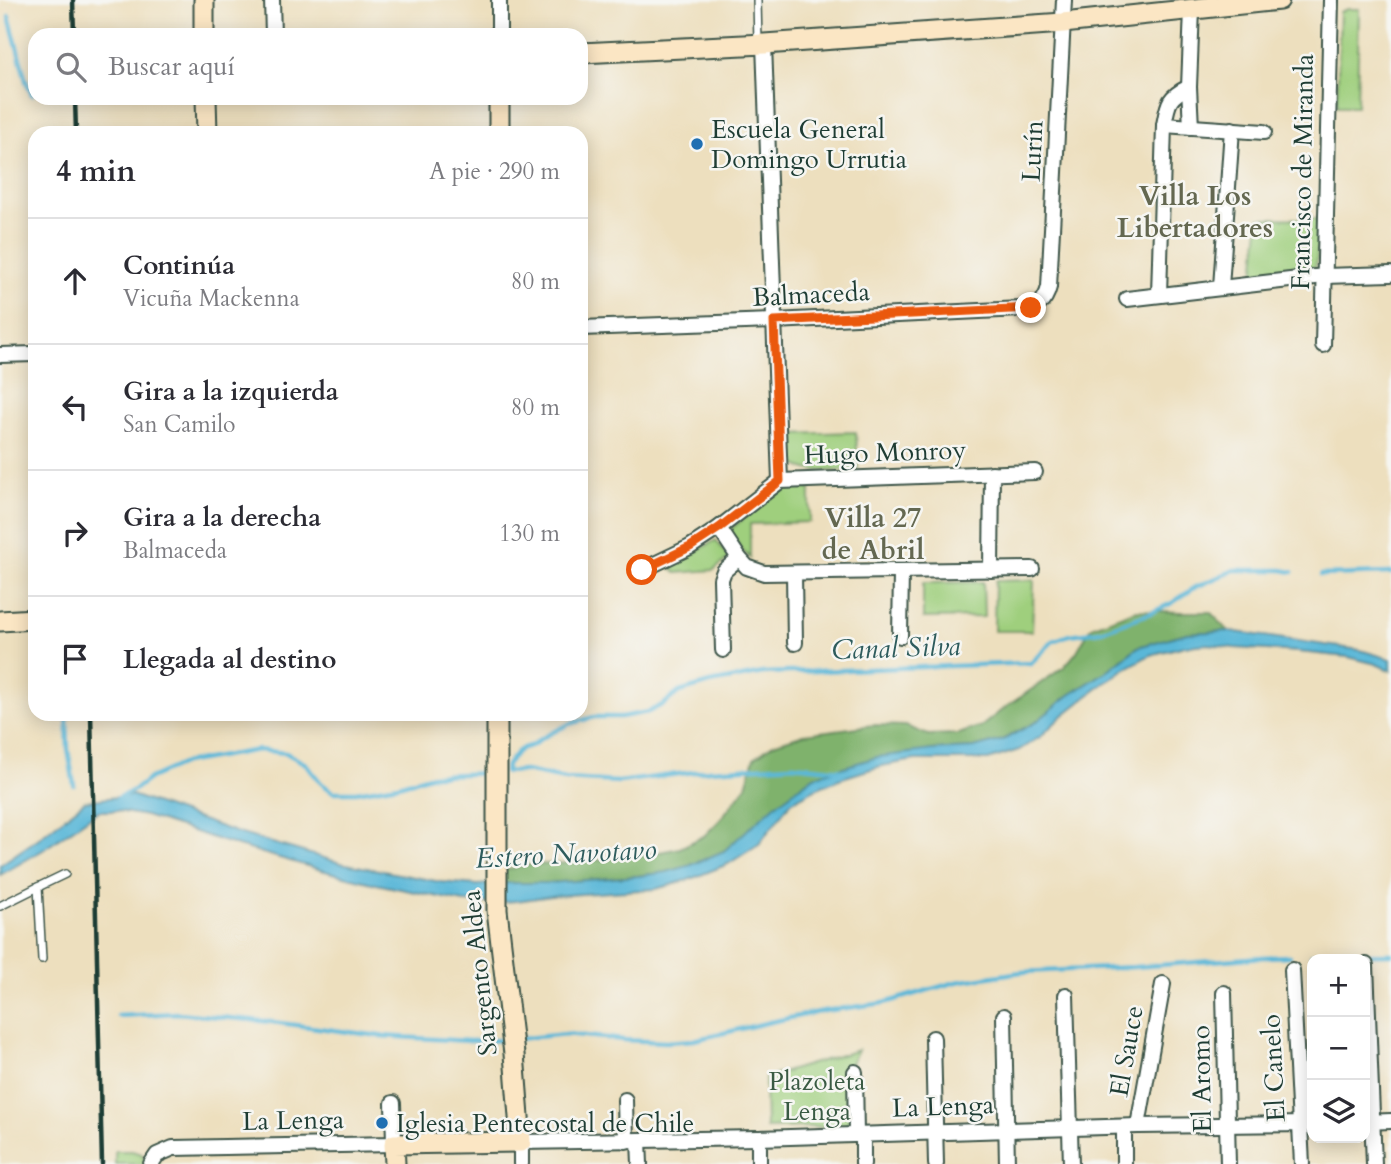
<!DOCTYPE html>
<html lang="es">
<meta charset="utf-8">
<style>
:root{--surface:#fff;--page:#f2f2f3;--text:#2b2b33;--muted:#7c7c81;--line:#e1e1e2}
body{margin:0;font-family:Cardo,serif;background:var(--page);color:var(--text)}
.controls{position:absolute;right:21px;bottom:21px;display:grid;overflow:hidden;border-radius:14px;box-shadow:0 4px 18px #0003}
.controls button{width:63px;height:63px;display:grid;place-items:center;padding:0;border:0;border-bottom:2px solid var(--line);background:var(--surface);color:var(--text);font:35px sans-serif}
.stop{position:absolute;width:21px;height:21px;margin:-16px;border:5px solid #ea580c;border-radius:50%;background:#fff}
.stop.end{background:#ea580c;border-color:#fff;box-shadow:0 2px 7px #0008}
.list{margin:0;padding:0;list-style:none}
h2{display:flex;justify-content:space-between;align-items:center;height:91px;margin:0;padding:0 28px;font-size:30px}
h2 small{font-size:23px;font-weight:400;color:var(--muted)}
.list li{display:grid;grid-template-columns:46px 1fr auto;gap:21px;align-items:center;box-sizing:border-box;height:126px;padding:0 28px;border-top:2px solid var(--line)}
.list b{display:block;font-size:26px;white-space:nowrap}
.list p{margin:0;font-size:23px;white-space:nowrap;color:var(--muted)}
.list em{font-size:23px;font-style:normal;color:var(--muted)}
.icon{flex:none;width:38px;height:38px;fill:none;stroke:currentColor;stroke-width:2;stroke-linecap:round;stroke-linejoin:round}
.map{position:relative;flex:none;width:1391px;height:1164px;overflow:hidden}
.search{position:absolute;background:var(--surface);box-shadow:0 4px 18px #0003;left:28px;top:28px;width:560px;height:77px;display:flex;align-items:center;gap:18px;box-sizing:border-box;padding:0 24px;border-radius:21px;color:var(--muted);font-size:26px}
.panel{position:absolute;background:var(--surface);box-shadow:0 4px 18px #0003;left:28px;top:126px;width:560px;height:595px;border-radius:21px}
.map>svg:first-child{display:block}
</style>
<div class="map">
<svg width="1391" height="1164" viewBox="0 0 1391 1164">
<rect width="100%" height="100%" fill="#f6f6f2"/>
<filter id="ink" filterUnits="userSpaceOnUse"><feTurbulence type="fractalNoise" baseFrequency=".0143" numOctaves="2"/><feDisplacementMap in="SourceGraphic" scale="14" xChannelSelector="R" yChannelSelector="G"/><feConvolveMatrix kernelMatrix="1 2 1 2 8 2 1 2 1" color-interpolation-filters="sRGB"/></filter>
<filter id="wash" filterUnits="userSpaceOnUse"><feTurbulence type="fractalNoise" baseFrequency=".00686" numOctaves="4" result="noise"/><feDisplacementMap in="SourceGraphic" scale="28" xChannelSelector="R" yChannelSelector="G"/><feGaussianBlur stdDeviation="1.57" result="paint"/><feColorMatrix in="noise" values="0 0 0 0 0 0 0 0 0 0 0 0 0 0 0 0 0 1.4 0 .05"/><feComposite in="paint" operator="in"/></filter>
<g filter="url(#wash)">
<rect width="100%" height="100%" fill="#eddfbe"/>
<g fill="#9fcf7d" stroke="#5f8658" stroke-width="2">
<polygon points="1347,9 1359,9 1357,106 1337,106 1340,12"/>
<polygon points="1260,218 1318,219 1317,261 1315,267 1310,270 1254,275"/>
<path d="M856,432L858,469C835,470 807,476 789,460L787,434Z"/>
<polygon points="810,488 810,522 750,524 750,558 741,549 729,530 778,492 786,489"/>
<polygon points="716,540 729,558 714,570 676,573 669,567"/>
<polygon points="1034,580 1032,631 994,631 995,581"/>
<polygon points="983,582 984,617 923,618 923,583"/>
<polygon points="858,1050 849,1067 852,1126 766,1128 765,1078"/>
<polygon points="115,1151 132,1151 142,1154 147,1164 115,1164"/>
</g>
<polygon fill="#7fb26c" stroke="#4f7850" stroke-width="2" points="1136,610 1180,612 1210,612 1229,631 1187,633 1138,647 1107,671 1068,696 1036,722 1002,740 974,748 932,750 814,776 724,851 691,865 667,872 638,876 548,883 501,883 503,870 528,865 567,863 639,856 680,848 704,836 719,821 746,786 754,758 773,744 804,734 874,725 906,726 928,735 958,734 982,726 1003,709 1064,667 1076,653 1091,627"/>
<polygon fill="#5ab7d8" stroke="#3c7a86" stroke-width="2" points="1229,631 1360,650 1391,659 1391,671 1376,664 1348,657 1298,652 1234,648 1209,644 1185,646 1150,655 1123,670 1099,687 1061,717 1040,737 1019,750 988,760 915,760 881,766 839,779 813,790 791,802 759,844 728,864 688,880 656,889 552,896 516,901 490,903 464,902 376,884 321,870 238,846 146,816 118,811 98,811 43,850 0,875 0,865 39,838 85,801 132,795 238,833 341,863 441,882 477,885 509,883 548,883 638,876 667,872 691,865 724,851 774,806 814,776 877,757 932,750 974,748 1003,740 1036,722 1068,696 1107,671 1138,647 1187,633"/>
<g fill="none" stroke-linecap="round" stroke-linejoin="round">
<g stroke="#5ab7d8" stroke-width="4.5">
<polyline points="9,16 26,81 32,95"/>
<polyline points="1321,575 1391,573"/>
<polyline points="67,714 68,749 74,785"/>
<polyline points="505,772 507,765 517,752 523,748 533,745 540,739 569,724 594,717 621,717 648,712 664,704 679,692 710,683 763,673 1031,663 1053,641 1069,635 1101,631 1148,614 1172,603 1194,588 1234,570 1282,570 1293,572"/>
<polyline points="505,772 525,771 565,779 619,782 709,770 793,765 841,770"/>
<polyline points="118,798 134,790 150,778 184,763 258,750 286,753 306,764 321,783 333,792 356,792 398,785 433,775 493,773"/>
<polyline points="1311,955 1391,954"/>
<polyline points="118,1016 178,1013 272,1022 380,1036 470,1041 507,1040"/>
<polyline points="516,1039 566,1034 624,1040 666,1042 694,1040 770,1022 824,1011 884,1003 956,982 1021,972 1134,967 1263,957 1290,956"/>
</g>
</g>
</g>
<g filter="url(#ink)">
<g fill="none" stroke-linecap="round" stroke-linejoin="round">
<g stroke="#3e5549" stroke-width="10">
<g id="lane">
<polyline points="757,0 758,43"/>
<polyline points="38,887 65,874"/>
<polyline points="0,906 38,887 42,959"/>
</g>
</g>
<g stroke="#3e5549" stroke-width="18">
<g id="street">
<polyline points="272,0 273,35"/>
<polyline points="499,35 499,0"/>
<polyline points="764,44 780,481"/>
<polyline points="1164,125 1264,132"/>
<polyline points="1191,127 1189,87 1192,9"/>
<polyline points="1221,287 1232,129"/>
<path d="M1159,295L1164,125C1168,103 1168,97 1189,87"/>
<polyline points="1127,299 1324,276 1391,274"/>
<path d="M581,328L774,321L1021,309C1037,308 1045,303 1049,287L1064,0"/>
<polyline points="1323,345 1331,0"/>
<polyline points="0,355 35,354"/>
<polyline points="780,481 1035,472"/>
<polyline points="719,528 739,558 747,567 764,573 1032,569"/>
<polyline points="642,570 690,547 719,528 780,481"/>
<polyline points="991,570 992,473"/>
<polyline points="794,573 795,643"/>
<polyline points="900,636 901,572"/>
<polyline points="723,650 721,579 724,571 739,558"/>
<polyline points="1366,965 1374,1164"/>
<polyline points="1292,970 1302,1164"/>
<polyline points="1224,993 1228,1164"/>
<polyline points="1066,995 1071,1164"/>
<polyline points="1004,1016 1007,1164"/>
<polyline points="933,1038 936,1164"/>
<polyline points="855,1072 856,1135"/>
<polyline points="625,1100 626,1141"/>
<polyline points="1365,1122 1391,1121"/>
<polyline points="1138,1126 1163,984"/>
<polyline points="1124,1127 1124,1164"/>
<polyline points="863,1135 863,1164"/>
<polyline points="759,1138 759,1164"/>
<polyline points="639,1140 640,1164"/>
<polyline points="151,1164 157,1155 173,1148 394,1144 393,1103"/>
<polyline points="521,1164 521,1142 759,1138 1138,1126 1312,1124"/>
</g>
</g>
<g stroke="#3e5549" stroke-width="23">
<g id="secondary">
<polyline points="204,0 204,35"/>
<polyline points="581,53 764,44 1063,23 1279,0"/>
<polyline points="206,98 207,133"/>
<polyline points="499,133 499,98"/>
<polyline points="0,621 35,619"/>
<polyline points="395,1164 394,1144 521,1142 514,1054 497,910 497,714"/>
</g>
</g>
<use href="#lane" stroke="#fff" stroke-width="7"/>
<use href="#street" stroke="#fff" stroke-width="14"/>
<use href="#secondary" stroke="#fbe6c4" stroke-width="19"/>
<g stroke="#1f3d34" stroke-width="4.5">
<polyline points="73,0 74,35"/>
<polyline points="75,98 76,133"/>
<polyline points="91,714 102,1164"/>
</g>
</g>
</g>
<g fill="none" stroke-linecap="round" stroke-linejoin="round" filter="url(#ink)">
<polyline stroke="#ea580c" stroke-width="9" points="642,570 690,547 719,528 780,481 774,321 1031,308"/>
</g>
<g fill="#1f6fb2" stroke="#f6f6f2" stroke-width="2.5">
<circle cx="697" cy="144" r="7"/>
<circle cx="382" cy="1123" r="7"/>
</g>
<g text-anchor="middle" stroke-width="5" stroke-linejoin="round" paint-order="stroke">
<g font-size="26" fill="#1f3d34" stroke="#f6f6f2" text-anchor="start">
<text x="711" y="138">Escuela General<tspan x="711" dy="30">Domingo Urrutia</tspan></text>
<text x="396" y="1132">Iglesia Pentecostal de Chile</text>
</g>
<g font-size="26" fill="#1f3d34" stroke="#f6f6f2">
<text transform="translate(1032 151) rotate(-87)" y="9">Lurín</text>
<text transform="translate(1302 172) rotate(-89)" y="9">Francisco de Miranda</text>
<text transform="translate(811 294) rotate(-3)" y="9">Balmaceda</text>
<text transform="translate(885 452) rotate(-2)" y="9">Hugo Monroy</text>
<text transform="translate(479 973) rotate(-96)" y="9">Sargento Aldea</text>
<text transform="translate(1126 1051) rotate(-80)" y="9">El Sauce</text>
<text transform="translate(1273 1068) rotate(-93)" y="9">El Canelo</text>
<text transform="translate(1201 1079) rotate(-91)" y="9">El Aromo</text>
<text transform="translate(943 1106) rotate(-2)" y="9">La Lenga</text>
<text transform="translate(293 1120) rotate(-1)" y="9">La Lenga</text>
</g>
<g font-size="26" fill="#395a43" stroke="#f6f6f2">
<text x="817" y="1090">Plazoleta<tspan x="817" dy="30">Lenga</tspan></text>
</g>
<g font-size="28" font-weight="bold" fill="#646851" stroke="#f6f6f2">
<text x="1195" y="205">Villa Los<tspan x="1195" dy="32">Libertadores</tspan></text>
<text x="873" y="527">Villa 27<tspan x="873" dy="32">de Abril</tspan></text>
</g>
<g font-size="28" font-style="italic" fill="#2e5c5d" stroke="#f6f6f2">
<text transform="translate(896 647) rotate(-2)" y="10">Canal Silva</text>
<text transform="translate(566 853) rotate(-3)" y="10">Estero Navotavo</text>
</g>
</g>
</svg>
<div class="controls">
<button>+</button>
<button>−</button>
<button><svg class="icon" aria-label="layers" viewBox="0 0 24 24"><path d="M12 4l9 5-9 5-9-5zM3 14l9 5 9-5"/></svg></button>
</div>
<div class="stop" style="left:642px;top:570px"></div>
<div class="stop end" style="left:1031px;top:308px"></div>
<div class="search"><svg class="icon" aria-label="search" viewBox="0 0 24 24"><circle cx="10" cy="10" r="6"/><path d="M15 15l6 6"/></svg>Buscar aquí</div>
<section class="panel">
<h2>4 min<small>A pie · 290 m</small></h2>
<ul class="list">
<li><svg class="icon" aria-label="ahead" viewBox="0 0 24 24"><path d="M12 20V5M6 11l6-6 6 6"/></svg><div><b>Continúa</b><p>Vicuña Mackenna</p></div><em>80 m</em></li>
<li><svg class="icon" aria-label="left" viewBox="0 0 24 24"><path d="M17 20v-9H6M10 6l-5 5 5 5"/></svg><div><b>Gira a la izquierda</b><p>San Camilo</p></div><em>80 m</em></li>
<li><svg class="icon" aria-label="right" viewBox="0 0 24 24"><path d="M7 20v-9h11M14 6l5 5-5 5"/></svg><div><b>Gira a la derecha</b><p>Balmaceda</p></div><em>130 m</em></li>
<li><svg class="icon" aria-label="arrive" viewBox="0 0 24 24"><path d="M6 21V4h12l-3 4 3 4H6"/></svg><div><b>Llegada al destino</b></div></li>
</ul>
</section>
</div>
